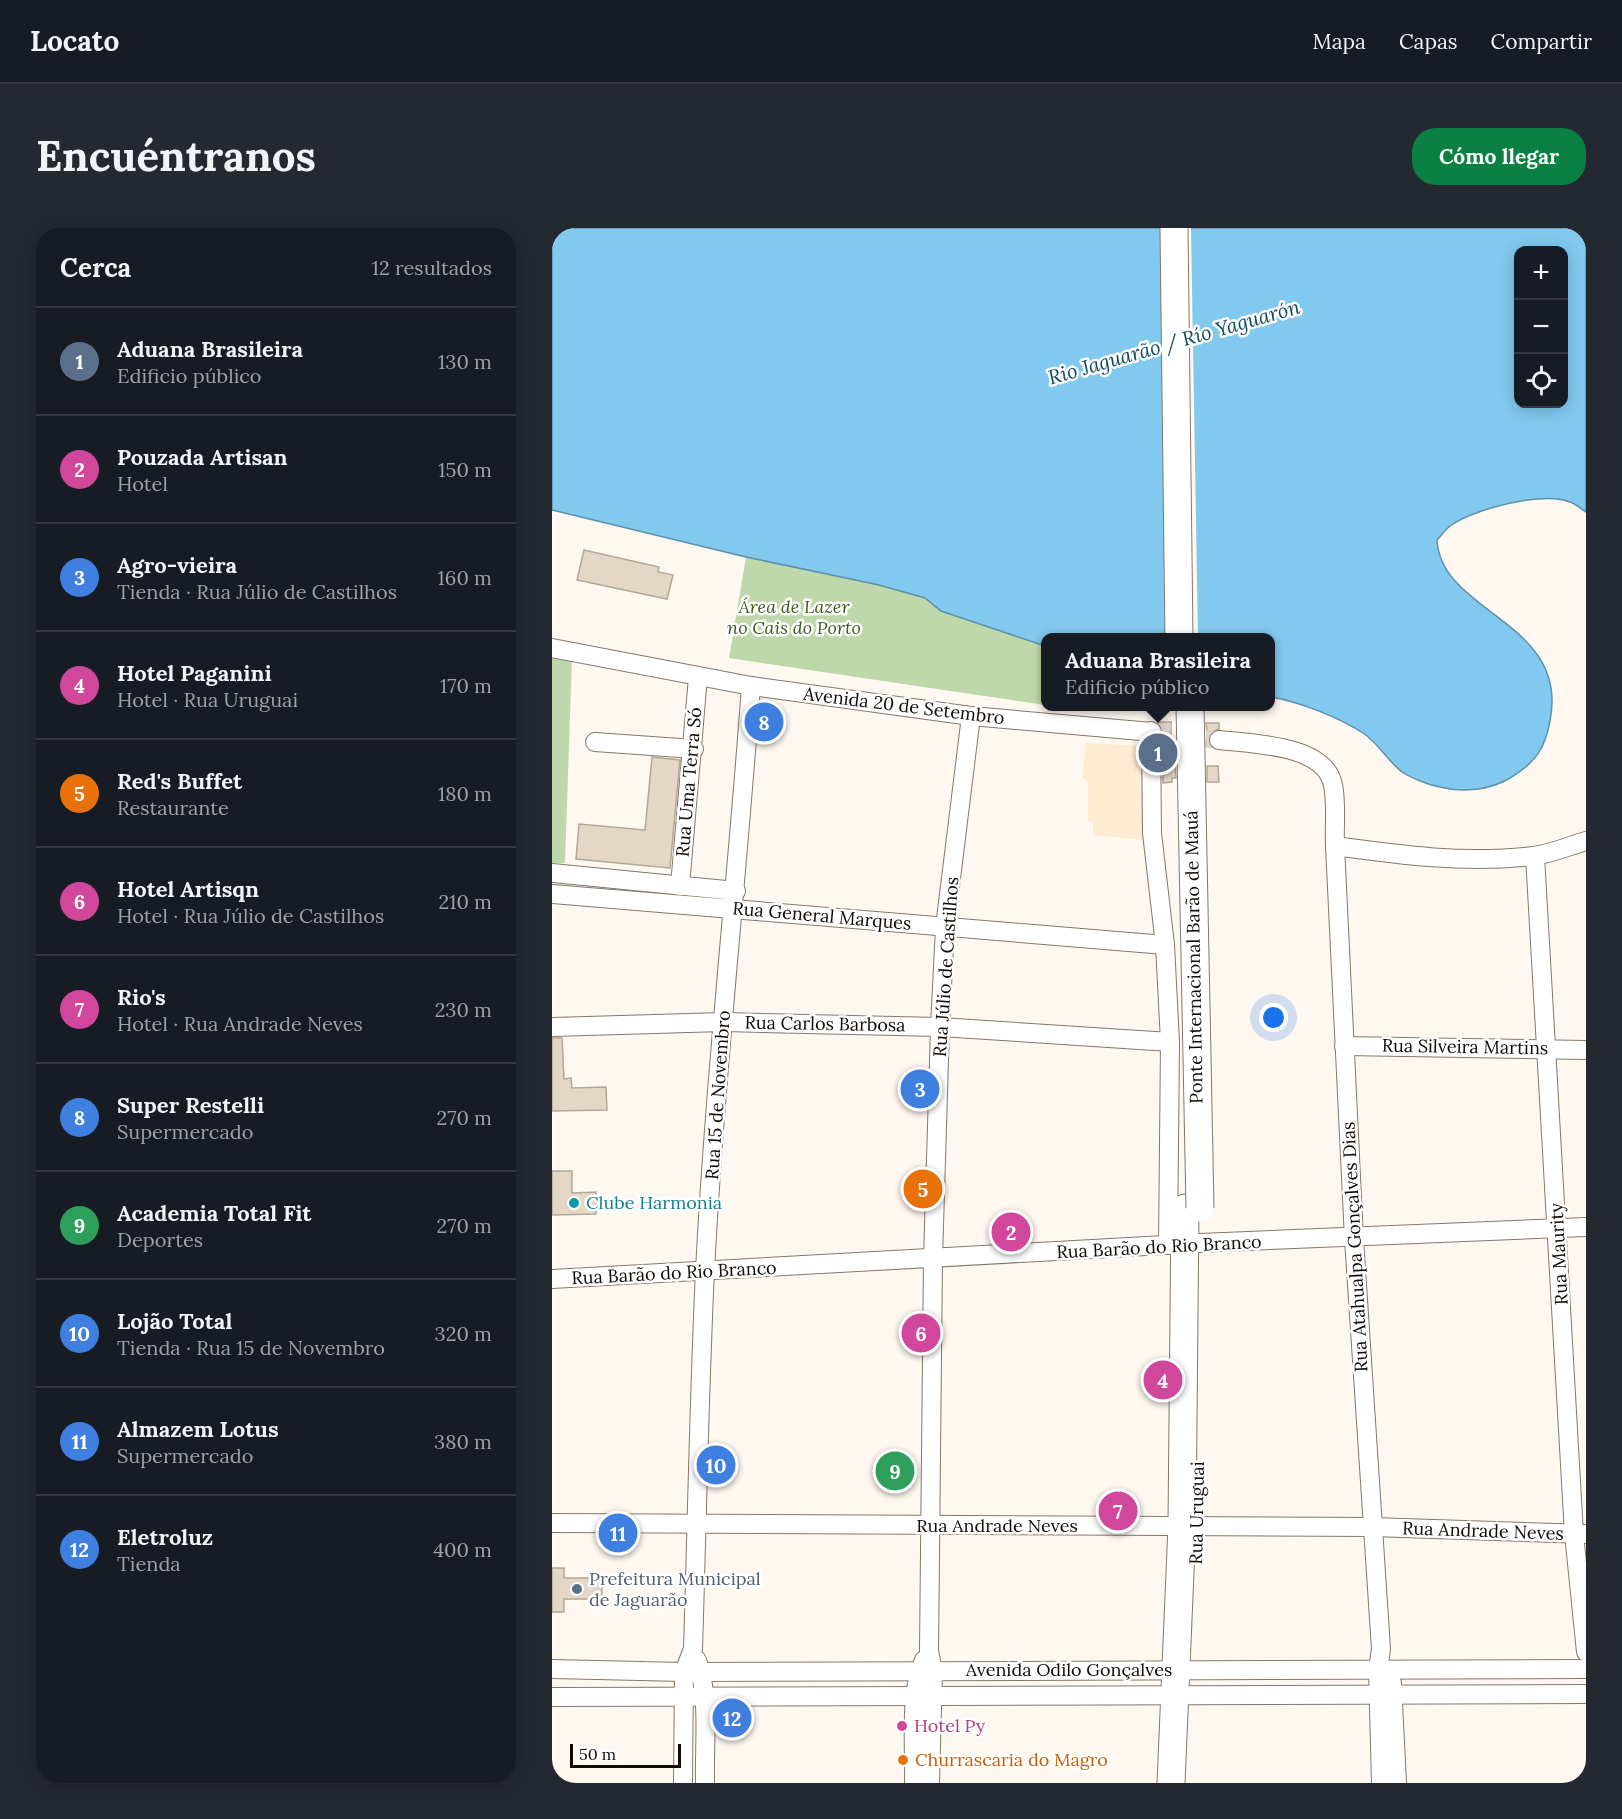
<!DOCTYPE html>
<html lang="es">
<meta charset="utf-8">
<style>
:root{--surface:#171b24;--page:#242831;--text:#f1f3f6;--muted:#9ea1a6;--line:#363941;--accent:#0b8043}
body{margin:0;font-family:Lora,serif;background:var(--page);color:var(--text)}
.controls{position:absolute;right:18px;top:18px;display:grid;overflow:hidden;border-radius:12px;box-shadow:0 3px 15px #0003}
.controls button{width:54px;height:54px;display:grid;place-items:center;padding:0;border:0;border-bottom:2px solid var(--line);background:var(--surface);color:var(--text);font:30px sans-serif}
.scale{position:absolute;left:18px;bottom:15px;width:111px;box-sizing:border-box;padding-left:6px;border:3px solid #100b06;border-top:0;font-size:16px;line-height:21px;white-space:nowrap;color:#100b06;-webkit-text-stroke:4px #fff;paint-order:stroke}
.you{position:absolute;left:722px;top:790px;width:21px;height:21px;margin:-15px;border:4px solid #fff;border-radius:50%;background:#1a73e8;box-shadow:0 0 0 9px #1a73e833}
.badge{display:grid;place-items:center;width:39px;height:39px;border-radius:50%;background:var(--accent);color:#fff;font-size:20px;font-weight:700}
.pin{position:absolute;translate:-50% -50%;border:3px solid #fff;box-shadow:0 2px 6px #0006}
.popup{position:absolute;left:489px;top:405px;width:234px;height:78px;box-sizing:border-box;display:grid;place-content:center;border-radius:12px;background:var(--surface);filter:drop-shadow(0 2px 4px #0005);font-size:20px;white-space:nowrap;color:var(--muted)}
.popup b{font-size:22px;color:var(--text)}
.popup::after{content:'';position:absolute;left:50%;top:100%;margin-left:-12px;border:12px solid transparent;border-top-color:var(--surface)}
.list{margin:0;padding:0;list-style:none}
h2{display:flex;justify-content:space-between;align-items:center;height:78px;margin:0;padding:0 24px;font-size:26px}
h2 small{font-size:20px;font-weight:400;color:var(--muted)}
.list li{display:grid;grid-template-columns:39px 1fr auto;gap:18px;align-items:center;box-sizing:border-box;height:108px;padding:0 24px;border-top:2px solid var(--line)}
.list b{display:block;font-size:22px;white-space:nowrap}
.list p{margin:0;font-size:20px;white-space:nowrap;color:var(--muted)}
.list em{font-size:20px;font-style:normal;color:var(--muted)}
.icon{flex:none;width:33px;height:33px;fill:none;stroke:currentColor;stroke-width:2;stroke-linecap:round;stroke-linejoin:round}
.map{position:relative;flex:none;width:1034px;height:1555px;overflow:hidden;border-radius:24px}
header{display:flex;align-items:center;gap:36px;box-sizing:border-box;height:84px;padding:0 30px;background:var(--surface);border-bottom:2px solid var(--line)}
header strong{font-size:28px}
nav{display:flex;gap:33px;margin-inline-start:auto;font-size:21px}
.intro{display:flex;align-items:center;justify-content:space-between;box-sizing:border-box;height:144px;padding:0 36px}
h1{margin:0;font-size:42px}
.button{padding:15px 27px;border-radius:24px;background:var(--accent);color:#fff;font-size:21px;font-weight:700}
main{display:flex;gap:36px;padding:0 36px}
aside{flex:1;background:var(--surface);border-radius:24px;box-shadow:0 3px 15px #0003}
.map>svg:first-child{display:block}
</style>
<header>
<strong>Locato</strong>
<nav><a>Mapa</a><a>Capas</a><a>Compartir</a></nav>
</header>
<div class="intro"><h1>Encuéntranos</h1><a class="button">Cómo llegar</a></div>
<main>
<aside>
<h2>Cerca<small>12 resultados</small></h2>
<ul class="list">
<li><span class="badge" style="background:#5c6f8a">1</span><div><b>Aduana Brasileira</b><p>Edificio público</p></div><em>130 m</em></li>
<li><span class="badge" style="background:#d1479c">2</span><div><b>Pouzada Artisan</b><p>Hotel</p></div><em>150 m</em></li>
<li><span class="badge" style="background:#3f7fe0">3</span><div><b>Agro-vieira</b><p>Tienda · Rua Júlio de Castilhos</p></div><em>160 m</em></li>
<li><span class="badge" style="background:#d1479c">4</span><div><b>Hotel Paganini</b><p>Hotel · Rua Uruguai</p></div><em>170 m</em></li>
<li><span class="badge" style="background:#e8710a">5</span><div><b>Red's Buffet</b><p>Restaurante</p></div><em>180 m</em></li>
<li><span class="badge" style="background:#d1479c">6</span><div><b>Hotel Artisqn</b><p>Hotel · Rua Júlio de Castilhos</p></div><em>210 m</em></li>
<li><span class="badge" style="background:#d1479c">7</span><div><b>Rio's</b><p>Hotel · Rua Andrade Neves</p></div><em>230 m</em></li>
<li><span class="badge" style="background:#3f7fe0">8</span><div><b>Super Restelli</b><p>Supermercado</p></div><em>270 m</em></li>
<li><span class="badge" style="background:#2e9e5b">9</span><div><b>Academia Total Fit</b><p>Deportes</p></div><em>270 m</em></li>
<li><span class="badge" style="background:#3f7fe0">10</span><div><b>Lojão Total</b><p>Tienda · Rua 15 de Novembro</p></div><em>320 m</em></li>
<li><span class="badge" style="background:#3f7fe0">11</span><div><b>Almazem Lotus</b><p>Supermercado</p></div><em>380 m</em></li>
<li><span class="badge" style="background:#3f7fe0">12</span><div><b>Eletroluz</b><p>Tienda</p></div><em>400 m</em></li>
</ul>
</aside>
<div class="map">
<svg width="1034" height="1555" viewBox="0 0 1034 1555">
<rect width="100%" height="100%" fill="#fef8f1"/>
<polygon fill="#fdebd2" points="534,515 592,518 592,612 541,607 541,594 536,593 536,553 530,550"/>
<g fill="#bfd8ab">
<polygon points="194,329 327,357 373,370 389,383 493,418 493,477 177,430"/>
<polygon points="0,426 20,430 13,635 0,635"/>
</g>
<path fill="#81c9ef" stroke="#5f90a9" stroke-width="1.5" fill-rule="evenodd" d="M0,0H1034V284C1029,281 1024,276 1018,274C991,263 921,281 898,298C893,302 889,308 885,312C889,386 1018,393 998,493C993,521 983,535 958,550C938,562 911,565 888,559C877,557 859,550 850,544C836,533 826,515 811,505C786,489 748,474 719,469L718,410H494L493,418L389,383L373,370L327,357L194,329L0,282ZM966,22H1011V176H966Z"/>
<polygon fill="#fef8f1" points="610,0 639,0 646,409 617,409"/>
<g fill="#e4d7c5" stroke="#b3a796" stroke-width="1.5">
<polygon points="32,322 107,339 106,344 121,347 115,371 25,352"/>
<polygon points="606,494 619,494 619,512 610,512 610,500"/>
<polygon points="654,495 667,495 667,501 658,505 656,512"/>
<polygon points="100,529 128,532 118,640 24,631 27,596 93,602"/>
<polygon points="611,538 623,538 624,550 620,550 620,554 611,555"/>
<polygon points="655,538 666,538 667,554 655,554"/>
<polygon points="0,810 10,810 12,851 19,850 20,860 54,859 55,882 0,883"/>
<polygon points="0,943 20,943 20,965 44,964 44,986 0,987"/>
<polygon points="0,1340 12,1340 12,1350 50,1350 50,1371 12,1371 12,1384 0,1384"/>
</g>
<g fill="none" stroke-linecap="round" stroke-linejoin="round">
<polyline stroke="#dad4ce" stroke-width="18" stroke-dasharray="18 9" stroke-linecap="butt" points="600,504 667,512"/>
<g stroke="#847868" stroke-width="20">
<g id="minor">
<polyline points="0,420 199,458 419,488 600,504"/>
<polyline points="599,503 600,605 613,717 618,814 616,1017"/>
<path d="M667,512C700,516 773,516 781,557C785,576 782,598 783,618C848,627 914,636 981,628C998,626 1017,618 1034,613"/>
<polyline points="43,514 142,521"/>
<polyline points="783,618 802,1011 829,1421 826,1442 829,1555"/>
<polyline points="983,628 1022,1306 1034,1424"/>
<polyline points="0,645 184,663"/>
<polyline points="128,658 146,449"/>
<polyline points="0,666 613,717"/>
<polyline points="0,799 171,794 388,799 618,814"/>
<polyline points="792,818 1034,822"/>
<polyline points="0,1051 648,1015 1034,999"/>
<polyline points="0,1295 820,1299 1034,1306"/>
<path d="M145,1432C158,1469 152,1516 153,1555"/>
<polyline points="0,1441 132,1444 1034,1441"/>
<polyline points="840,1455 845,1555"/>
<polyline points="0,1469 1034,1466"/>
<path d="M131,1555L132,1444L141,1421C145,1295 147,1169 153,1043C163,848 185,653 199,458"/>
<path d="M362,1555C363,1519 357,1464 372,1432"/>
<polyline points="378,1555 381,1443 377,1423 381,1031 388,799 393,699 419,488"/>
</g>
</g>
<g stroke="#847868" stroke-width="29">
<g id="highway">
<polyline points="622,0 627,410"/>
<polyline points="619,1555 630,1298 633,980"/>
</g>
</g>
<use href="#minor" stroke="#fff" stroke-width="18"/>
<use href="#highway" stroke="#fff" stroke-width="27"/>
<g stroke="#847868" stroke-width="29" stroke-linecap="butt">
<polyline id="highway-bridge" points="638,478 648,980"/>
</g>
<use href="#highway-bridge" stroke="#fff" stroke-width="27"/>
</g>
<circle fill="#0f9aa8" stroke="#fff" stroke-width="2" cx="22" cy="975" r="6"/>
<circle fill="#5c6f8a" stroke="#fff" stroke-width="2" cx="25" cy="1361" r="6"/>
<circle fill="#d1479c" stroke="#fff" stroke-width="2" cx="350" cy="1498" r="6"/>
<circle fill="#e8710a" stroke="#fff" stroke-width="2" cx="351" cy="1532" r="6"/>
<g text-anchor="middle" stroke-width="5" stroke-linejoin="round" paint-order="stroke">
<g font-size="18" font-style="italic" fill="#3c5a1b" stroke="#fff">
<text x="242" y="385">Área de Lazer<tspan x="242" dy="21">no Cais do Porto</tspan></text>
</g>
<g font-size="18" fill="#100b06" stroke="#fff">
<text transform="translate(352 478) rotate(7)" y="6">Avenida 20 de Setembro</text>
<text transform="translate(137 554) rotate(-85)" y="6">Rua Uma Terra Só</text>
<text transform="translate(270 688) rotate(5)" y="6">Rua General Marques</text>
<text transform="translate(642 729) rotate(-91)" y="6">Ponte Internacional Barão de Mauá</text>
<text transform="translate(394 739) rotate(-86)" y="6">Rua Júlio de Castilhos</text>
<text transform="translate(273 796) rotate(1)" y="6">Rua Carlos Barbosa</text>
<text transform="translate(913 819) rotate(1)" y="6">Rua Silveira Martins</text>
<text transform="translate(166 867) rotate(-86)" y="6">Rua 15 de Novembro</text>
<text transform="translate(607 1019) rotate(-3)" y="6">Rua Barão do Rio Branco</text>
<text transform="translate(803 1019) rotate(-93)" y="6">Rua Atahualpa Gonçalves Dias</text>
<text transform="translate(1007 1026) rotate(-93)" y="6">Rua Maurity</text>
<text transform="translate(122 1045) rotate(-3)" y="6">Rua Barão do Rio Branco</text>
<text transform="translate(645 1285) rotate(-89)" y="6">Rua Uruguai</text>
<text x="445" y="1304">Rua Andrade Neves</text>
<text transform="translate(931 1303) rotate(2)" y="6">Rua Andrade Neves</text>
<text x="517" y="1448">Avenida Odilo Gonçalves</text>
</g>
<g font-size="18" fill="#0d838f" stroke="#fff" text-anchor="start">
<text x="34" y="981">Clube Harmonia</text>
</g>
<g font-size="18" fill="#4e5e75" stroke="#fff" text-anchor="start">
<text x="37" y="1357">Prefeitura Municipal<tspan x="37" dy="21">de Jaguarão</tspan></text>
</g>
<g font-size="18" fill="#b23c85" stroke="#fff" text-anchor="start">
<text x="362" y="1504">Hotel Py</text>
</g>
<g font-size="18" fill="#c56008" stroke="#fff" text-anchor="start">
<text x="363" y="1538">Churrascaria do Magro</text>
</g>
<g font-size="20" font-style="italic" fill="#0e4963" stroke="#fff">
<text transform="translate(622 114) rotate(-16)" y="7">Rio Jaguarão / Río Yaguarón</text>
</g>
</g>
</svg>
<div class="controls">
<button>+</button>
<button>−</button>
<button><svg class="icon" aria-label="locate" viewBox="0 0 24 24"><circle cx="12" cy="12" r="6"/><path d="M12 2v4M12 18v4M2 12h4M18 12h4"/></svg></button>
</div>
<div class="scale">50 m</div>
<div class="you"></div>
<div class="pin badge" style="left:606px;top:525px;background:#5c6f8a">1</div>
<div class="popup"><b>Aduana Brasileira</b>Edificio público</div>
<div class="pin badge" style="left:459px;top:1004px;background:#d1479c">2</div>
<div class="pin badge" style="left:368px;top:861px;background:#3f7fe0">3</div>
<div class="pin badge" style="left:611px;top:1152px;background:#d1479c">4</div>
<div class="pin badge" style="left:371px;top:961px;background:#e8710a">5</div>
<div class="pin badge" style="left:369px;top:1105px;background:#d1479c">6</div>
<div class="pin badge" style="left:566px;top:1283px;background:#d1479c">7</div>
<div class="pin badge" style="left:212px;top:494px;background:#3f7fe0">8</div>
<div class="pin badge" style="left:343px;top:1243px;background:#2e9e5b">9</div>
<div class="pin badge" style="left:164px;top:1237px;background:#3f7fe0">10</div>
<div class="pin badge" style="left:66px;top:1305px;background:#3f7fe0">11</div>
<div class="pin badge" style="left:180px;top:1490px;background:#3f7fe0">12</div>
</div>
</main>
